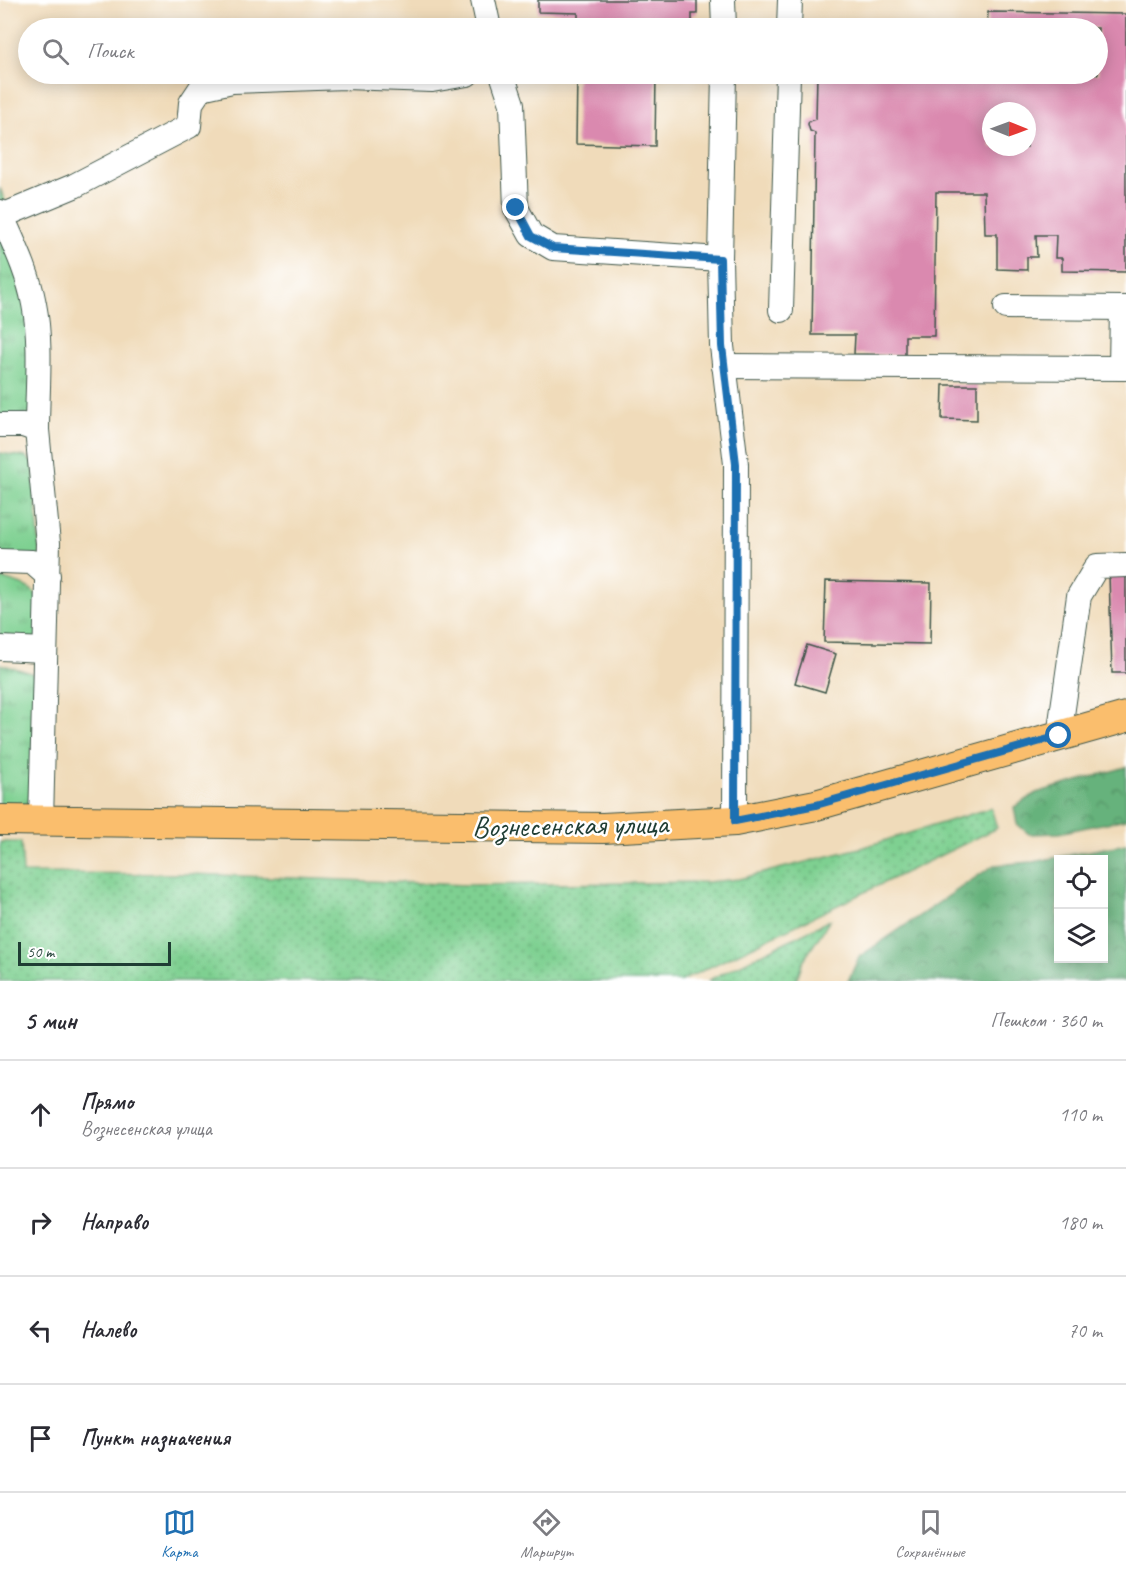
<!DOCTYPE html>
<html lang="ru">
<meta charset="utf-8">
<style>
:root{--surface:#fff;--page:#f7f7f7;--text:#2b2b33;--muted:#7c7c81;--line:#e1e1e2;--accent:#1f6fb2}
body{margin:0;font-family:Caveat,sans-serif;background:var(--page);color:var(--text)}
.controls{position:absolute;right:18px;bottom:18px;display:grid;overflow:hidden;border-radius:0px;box-shadow:0 3px 15px #0003}
.controls button{width:54px;height:54px;display:grid;place-items:center;padding:0;border:0;border-bottom:2px solid var(--line);background:var(--surface);color:var(--text);font:30px sans-serif}
.compass{position:absolute;left:982px;top:102px;width:54px;height:54px;border-radius:50%;background:var(--surface);box-shadow:0 3px 15px #0003;rotate:91deg}
.scale{position:absolute;left:18px;bottom:15px;width:153px;box-sizing:border-box;padding-left:6px;border:3px solid #1f3d34;border-top:0;font-size:16px;line-height:21px;white-space:nowrap;color:#1f3d34;-webkit-text-stroke:4px #fff;paint-order:stroke}
.stop{position:absolute;width:18px;height:18px;margin:-14px;border:4px solid #1f6fb2;border-radius:50%;background:#fff}
.stop.end{background:#1f6fb2;border-color:#fff;box-shadow:0 2px 6px #0008}
.list{margin:0;padding:0;list-style:none}
h2{display:flex;justify-content:space-between;align-items:center;height:78px;margin:0;padding:0 24px;font-size:26px}
h2 small{font-size:20px;font-weight:400;color:var(--muted)}
.list li{display:grid;grid-template-columns:39px 1fr auto;gap:18px;align-items:center;box-sizing:border-box;height:108px;padding:0 24px;border-top:2px solid var(--line)}
.list b{display:block;font-size:22px;white-space:nowrap}
.list p{margin:0;font-size:20px;white-space:nowrap;color:var(--muted)}
.list em{font-size:20px;font-style:normal;color:var(--muted)}
.icon{flex:none;width:33px;height:33px;fill:none;stroke:currentColor;stroke-width:2;stroke-linecap:round;stroke-linejoin:round}
.map{position:relative;flex:none;width:1126px;height:981px;overflow:hidden}
.search{position:absolute;background:var(--surface);box-shadow:0 3px 15px #0003;left:18px;right:18px;top:18px;height:66px;display:flex;align-items:center;gap:15px;box-sizing:border-box;padding:0 21px;border-radius:33px;color:var(--muted);font-size:22px}
.sheet{height:510px;background:var(--surface)}
nav{display:flex;justify-content:space-around;align-items:center;box-sizing:border-box;height:84px;border-top:2px solid var(--line);background:var(--surface);font-size:16px;color:var(--muted)}
nav a{display:grid;justify-items:center;gap:3px}
nav .on{color:var(--accent)}
.map>svg:first-child{display:block}
</style>
<div class="map">
<svg width="1126" height="981" viewBox="0 0 1126 981">
<defs>
<pattern id="grass-dots" width="8" height="8" patternUnits="userSpaceOnUse" patternTransform="scale(1.5)"><rect width="8" height="8" fill="#7ed091"/><path d="M2 2h.1M6 6h.1" fill="none" stroke="#67aa77" stroke-width="1.8" stroke-linecap="round"/></pattern>
<pattern id="forest-crowns" width="20" height="18" patternUnits="userSpaceOnUse" patternTransform="scale(1.5)"><rect width="20" height="18" fill="#66b27b"/><path d="M2 6a3 3 0 1 1 6 0M12 15a3 3 0 1 1 6 0" fill="none" stroke="#539266"/></pattern>
<pattern id="park-tufts" width="24" height="20" patternUnits="userSpaceOnUse" patternTransform="scale(1.5)"><rect width="24" height="20" fill="#7ed091"/><path d="M3 7l-1-3M5 7V3M7 7l1-3M15 17l-1-3M17 17v-4M19 17l1-3" fill="none" stroke="#67aa77"/></pattern>
</defs>
<rect width="100%" height="100%" fill="#fff"/>
<filter id="ink" filterUnits="userSpaceOnUse"><feTurbulence type="fractalNoise" baseFrequency=".0167" numOctaves="2"/><feDisplacementMap in="SourceGraphic" scale="12" xChannelSelector="R" yChannelSelector="G"/><feConvolveMatrix kernelMatrix="1 2 1 2 8 2 1 2 1" color-interpolation-filters="sRGB"/></filter>
<filter id="wash" filterUnits="userSpaceOnUse"><feTurbulence type="fractalNoise" baseFrequency=".008" numOctaves="4" result="noise"/><feDisplacementMap in="SourceGraphic" scale="24" xChannelSelector="R" yChannelSelector="G"/><feGaussianBlur stdDeviation="1.35" result="paint"/><feColorMatrix in="noise" values="0 0 0 0 0 0 0 0 0 0 0 0 0 0 0 0 0 1.4 0 .05"/><feComposite in="paint" operator="in"/></filter>
<g filter="url(#wash)">
<rect width="100%" height="100%" fill="#f0dbba"/>
<g fill="url(#grass-dots)" stroke="#4e8662" stroke-width="1.5">
<polygon points="991,808 997,828 681,981 0,981 0,842 21,842 23,873 191,874 466,885 708,882 739,879 864,847"/>
<polygon points="830,920 803,961 796,981 707,981"/>
</g>
<g fill="url(#forest-crowns)" stroke="#427858" stroke-width="1.5" fill-rule="evenodd">
<polygon points="1126,767 1126,819 1059,833 1029,834 1017,824 1014,807 1036,793"/>
<path d="M1126,844V981H848L859,957L994,865L1033,862ZM1058,860H1104V958H1058Z"/>
</g>
<g fill="url(#park-tufts)" stroke="#4e8662" stroke-width="1.5">
<polygon points="0,188 37,284 38,411 0,425"/>
<polygon points="0,453 26,457 33,463 40,556 0,564"/>
<path d="M0,578C47,592 38,592 41,638L0,648Z"/>
<polygon points="0,664 31,673 38,679 29,810 0,807"/>
</g>
<g id="blocks">
<g fill="#da89af" fill-rule="evenodd">
<polygon points="538,0 697,0 697,14 692,14 692,28 578,28 578,13 538,12"/>
<path d="M988,12L1126,14V272L1062,271V258H1055L1056,235H1036L1037,257H1027V270L997,269V234H985L984,192H936L934,336H905V355L854,354L855,335H812L815,133L810,131L808,124L809,121L816,119L817,74H1098V28H987ZM991,111H1027V147H991Z"/>
<polygon points="577,74 656,74 655,146 576,144"/>
<polygon points="943,385 977,385 977,420 942,419"/>
<polygon points="1109,574 1126,574 1126,673 1112,673"/>
<polygon points="826,581 931,583 930,644 824,642"/>
<polygon points="807,645 836,654 825,692 795,683"/>
</g>
</g>
</g>
<g filter="url(#ink)">
<use href="#blocks" fill-opacity="0" stroke="#3e5548" stroke-width="1.5"/>
<g fill="none" stroke-linecap="round" stroke-linejoin="round">
<g stroke="#3e5548" stroke-width="26">
<g id="minor">
<polyline points="483,0 489,28"/>
<polyline points="723,0 724,28"/>
<polyline points="789,28 790,0"/>
<polyline points="502,74 512,104 516,208 531,235 553,248 720,259 722,346 736,464 735,821"/>
<path d="M0,212C13,242 28,271 34,304C42,344 37,389 37,430L23,425H0"/>
<polyline points="2,216 74,186 189,126 191,103 201,88 232,81 345,77 432,80 467,74"/>
<polyline points="720,259 724,74"/>
<polyline points="1006,307 1126,308"/>
<polyline points="781,310 788,74"/>
<polyline points="724,366 1126,368"/>
<polyline points="1121,368 1122,308"/>
<polyline points="37,430 48,543 41,821"/>
<polyline points="0,561 32,562 48,576"/>
<polyline points="0,648 45,650"/>
<polyline points="1059,736 1079,596 1097,566 1126,565"/>
</g>
</g>
<g stroke="#3e5548" stroke-width="32">
<polyline id="major" points="0,820 603,828 735,821 816,805 1126,717"/>
</g>
<use href="#minor" stroke="#fff" stroke-width="24"/>
<use href="#major" stroke="#fabe6d" stroke-width="30"/>
</g>
</g>
<g fill="none" stroke-linecap="round" stroke-linejoin="round" filter="url(#ink)">
<polyline stroke="#1f6fb2" stroke-width="8" points="516,208 531,236 553,248 720,259 722,346 736,464 735,821 816,805 1059,736"/>
</g>
<g text-anchor="middle" stroke-width="5" stroke-linejoin="round" paint-order="stroke">
<g font-size="30" fill="#1f3d34" stroke="#fff">
<text transform="translate(570 825) rotate(-1)" y="10">Вознесенская улица</text>
</g>
</g>
</svg>
<div class="controls">
<button><svg class="icon" aria-label="locate" viewBox="0 0 24 24"><circle cx="12" cy="12" r="6"/><path d="M12 2v4M12 18v4M2 12h4M18 12h4"/></svg></button>
<button><svg class="icon" aria-label="layers" viewBox="0 0 24 24"><path d="M12 4l9 5-9 5-9-5zM3 14l9 5 9-5"/></svg></button>
</div>
<svg class="compass" viewBox="-18 -18 36 36"><path d="M0-13l5 13h-10z" fill="#e53935"/><path d="M0 13l5-13h-10z" fill="#7c7c81"/></svg>
<div class="scale">50 m</div>
<div class="stop" style="left:1059px;top:736px"></div>
<div class="stop end" style="left:516px;top:208px"></div>
<div class="search"><svg class="icon" aria-label="search" viewBox="0 0 24 24"><circle cx="10" cy="10" r="6"/><path d="M15 15l6 6"/></svg>Поиск</div>
</div>
<section class="sheet">
<h2>5 мин<small>Пешком · 360 m</small></h2>
<ul class="list">
<li><svg class="icon" aria-label="ahead" viewBox="0 0 24 24"><path d="M12 20V5M6 11l6-6 6 6"/></svg><div><b>Прямо</b><p>Вознесенская улица</p></div><em>110 m</em></li>
<li><svg class="icon" aria-label="right" viewBox="0 0 24 24"><path d="M7 20v-9h11M14 6l5 5-5 5"/></svg><div><b>Направо</b></div><em>180 m</em></li>
<li><svg class="icon" aria-label="left" viewBox="0 0 24 24"><path d="M17 20v-9H6M10 6l-5 5 5 5"/></svg><div><b>Налево</b></div><em>70 m</em></li>
<li><svg class="icon" aria-label="arrive" viewBox="0 0 24 24"><path d="M6 21V4h12l-3 4 3 4H6"/></svg><div><b>Пункт назначения</b></div></li>
</ul>
</section>
<nav>
<a class="on"><svg class="icon" aria-label="map" viewBox="0 0 24 24"><path d="M3 6l6-2 6 2 6-2v14l-6 2-6-2-6 2zM9 4v14M15 6v14"/></svg>Карта</a>
<a><svg class="icon" aria-label="directions" viewBox="0 0 24 24"><path d="M12 3l9 9-9 9-9-9zM9 14v-3h6M13 9l2 2-2 2"/></svg>Маршрут</a>
<a><svg class="icon" aria-label="saved" viewBox="0 0 24 24"><path d="M7 4h10v16l-5-4-5 4z"/></svg>Сохранённые</a>
</nav>
